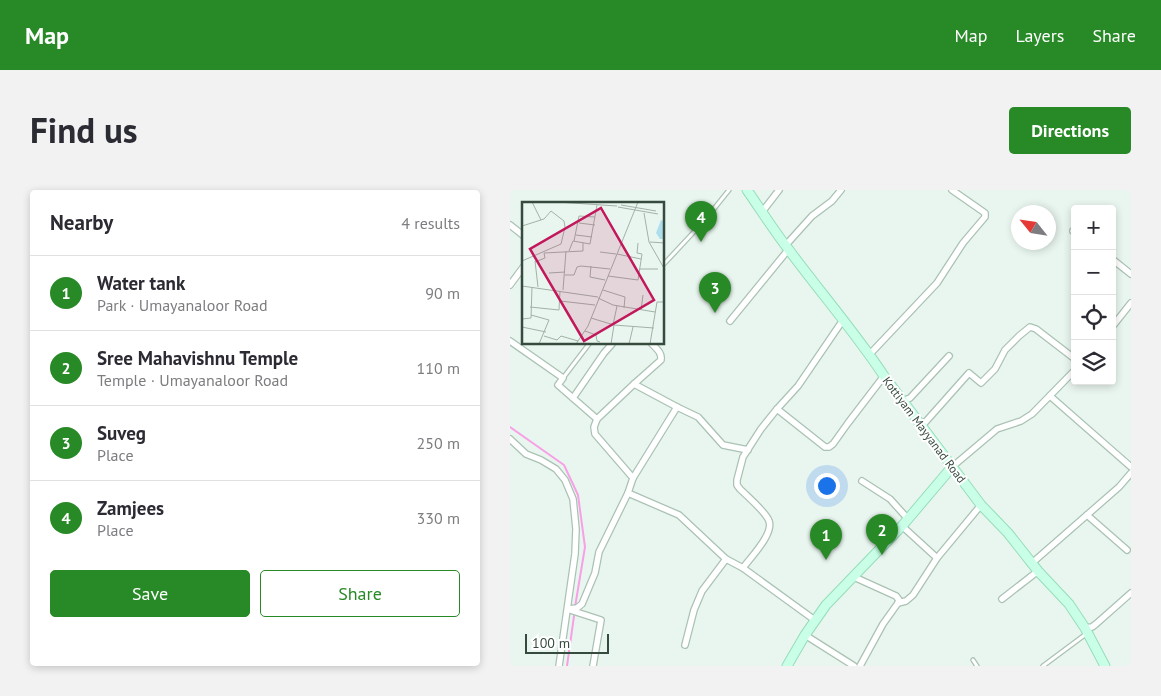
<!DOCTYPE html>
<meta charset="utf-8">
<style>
:root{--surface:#fff;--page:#f2f2f3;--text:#2b2b33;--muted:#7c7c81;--line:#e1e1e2;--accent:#288a26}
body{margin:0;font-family:"PT Sans",sans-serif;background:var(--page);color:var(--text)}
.controls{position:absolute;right:15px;top:15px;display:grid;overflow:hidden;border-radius:5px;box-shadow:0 2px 8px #0003}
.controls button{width:45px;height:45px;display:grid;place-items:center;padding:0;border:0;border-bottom:1px solid var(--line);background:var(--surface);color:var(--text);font:25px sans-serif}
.compass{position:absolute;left:501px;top:15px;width:45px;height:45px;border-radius:50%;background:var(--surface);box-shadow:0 2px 8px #0003;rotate:300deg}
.scale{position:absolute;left:15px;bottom:12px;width:84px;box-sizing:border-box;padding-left:5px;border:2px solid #364a3e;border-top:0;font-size:14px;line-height:18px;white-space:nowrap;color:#364a3e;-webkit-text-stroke:4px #fff;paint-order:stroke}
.you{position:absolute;left:316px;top:295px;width:18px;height:18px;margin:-12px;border:4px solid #fff;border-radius:50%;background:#1a73e8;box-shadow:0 0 0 8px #1a73e833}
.badge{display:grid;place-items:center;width:32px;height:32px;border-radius:50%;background:var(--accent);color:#fff;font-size:16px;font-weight:700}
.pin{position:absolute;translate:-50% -41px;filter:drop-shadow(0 1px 2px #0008)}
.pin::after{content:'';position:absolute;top:26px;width:18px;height:15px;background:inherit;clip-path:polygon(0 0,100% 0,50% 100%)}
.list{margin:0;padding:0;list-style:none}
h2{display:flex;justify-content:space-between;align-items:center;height:65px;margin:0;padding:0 20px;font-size:21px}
h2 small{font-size:16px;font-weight:400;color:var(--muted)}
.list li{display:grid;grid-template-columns:32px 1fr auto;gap:15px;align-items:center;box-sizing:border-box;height:75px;padding:0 20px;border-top:1px solid var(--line)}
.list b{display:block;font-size:19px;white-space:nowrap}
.list p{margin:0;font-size:16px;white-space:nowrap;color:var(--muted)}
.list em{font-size:16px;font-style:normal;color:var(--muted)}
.actions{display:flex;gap:10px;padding:15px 20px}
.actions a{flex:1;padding:11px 0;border:1px solid var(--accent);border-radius:5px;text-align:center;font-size:18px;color:var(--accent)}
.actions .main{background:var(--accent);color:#fff}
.icon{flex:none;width:28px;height:28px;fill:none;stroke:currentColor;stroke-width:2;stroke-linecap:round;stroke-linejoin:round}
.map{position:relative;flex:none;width:621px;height:476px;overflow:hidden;border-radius:5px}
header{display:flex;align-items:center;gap:30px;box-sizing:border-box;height:70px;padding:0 25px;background:var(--accent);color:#fff}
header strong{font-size:24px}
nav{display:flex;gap:28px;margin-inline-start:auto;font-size:18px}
.intro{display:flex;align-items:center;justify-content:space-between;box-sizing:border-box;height:120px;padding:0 30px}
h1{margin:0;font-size:35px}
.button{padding:12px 22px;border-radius:5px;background:var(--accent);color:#fff;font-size:18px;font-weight:700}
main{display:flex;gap:30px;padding:0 30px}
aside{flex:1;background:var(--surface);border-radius:5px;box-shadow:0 2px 8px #0003}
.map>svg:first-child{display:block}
</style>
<header>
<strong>Map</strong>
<nav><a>Map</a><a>Layers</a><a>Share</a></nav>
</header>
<div class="intro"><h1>Find us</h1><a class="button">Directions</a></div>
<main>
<aside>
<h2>Nearby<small>4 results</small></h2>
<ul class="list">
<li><span class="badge">1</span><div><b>Water tank</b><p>Park · Umayanaloor Road</p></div><em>90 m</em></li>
<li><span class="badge">2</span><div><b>Sree Mahavishnu Temple</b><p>Temple · Umayanaloor Road</p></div><em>110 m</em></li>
<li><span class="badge">3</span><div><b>Suveg</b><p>Place</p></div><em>250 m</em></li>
<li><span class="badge">4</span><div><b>Zamjees</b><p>Place</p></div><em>330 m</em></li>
</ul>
<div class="actions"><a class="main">Save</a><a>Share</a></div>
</aside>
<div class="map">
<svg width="621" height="476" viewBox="0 0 621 476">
<rect width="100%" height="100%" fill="#e9f6ef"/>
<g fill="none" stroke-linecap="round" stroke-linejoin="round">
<g stroke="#f7a0e6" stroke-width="2">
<polyline points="0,237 54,275 68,305 75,357 65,417"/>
<polyline points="57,476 64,426"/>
</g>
<g stroke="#aac2b4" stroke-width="5.5">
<g id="service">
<polyline points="154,74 195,30 219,0"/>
<polyline points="53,188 79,154"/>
<polyline points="463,470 467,476"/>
<polyline points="533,476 576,444"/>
</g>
</g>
<g stroke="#aac2b4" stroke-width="8">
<g id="minor">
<polyline points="252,22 269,0"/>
<polyline points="0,35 14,46"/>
<polyline points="563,41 565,41"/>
<polyline points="275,56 302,26 322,11 331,0"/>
<polyline points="602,69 621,84"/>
<polyline points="0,95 14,76"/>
<polyline points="220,131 278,60"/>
<polyline points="602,137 621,113"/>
<polyline points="0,151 53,188 48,195 87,229"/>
<polyline points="360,164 427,93 453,53 475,27 475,23 442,0"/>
<polyline points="540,206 621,277"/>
<polyline points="63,208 94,163 102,154"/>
<polyline points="393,211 400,208 439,166"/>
<polyline points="167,217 188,227 213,255 238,260"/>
<polyline points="267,219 315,257 319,257 323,254 338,233 374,186"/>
<polyline points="411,237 459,183 471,193 485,179 495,160 509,146 520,137 526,139 565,169"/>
<polyline points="0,249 16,264 31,270 46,279 55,290 63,309 66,339 65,364 49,476"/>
<polyline points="442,277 487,239 511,231 522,224 565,180"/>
<path d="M123,288L85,244L84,237L87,229L124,194L151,170C152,163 147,159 142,154"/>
<polyline points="352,291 380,309 398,329"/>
<polyline points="118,303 169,325 216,369 233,378 306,431"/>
<polyline points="577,325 617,360"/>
<polyline points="392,336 427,368"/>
<polyline points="522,373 609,297 621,283"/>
<path d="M233,378C240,368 264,344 259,331C256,322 237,306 230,299L227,295V290L233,267L251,239L267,219L288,196L333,130"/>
<polyline points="344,387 386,406 389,410 388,413"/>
<polyline points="492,409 528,381"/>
<polyline points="58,419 67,418 72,414 85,383 89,362 118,303 123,288 167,217 124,194"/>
<polyline points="60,420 91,430 83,476"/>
<polyline points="575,438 582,437 586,434 621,403"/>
<polyline points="295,445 344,476"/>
<polyline points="175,455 184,420 192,401 216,369"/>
<polyline points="350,476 373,434 388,413 396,411 403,405 427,368 471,315"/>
</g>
</g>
<g stroke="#96ddbb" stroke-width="11">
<g id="secondary">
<path d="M237,0C251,20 264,41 279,60C310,102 345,142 374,186L471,315L498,343L528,381L559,414L575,438L595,476"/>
<polyline points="277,476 295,445 316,415 392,336 442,277"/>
</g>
</g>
<use href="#service" stroke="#fff" stroke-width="3"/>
<use href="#minor" stroke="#fff" stroke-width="5.5"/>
<use href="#secondary" stroke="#c9ffe7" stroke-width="9"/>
</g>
<g text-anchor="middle" stroke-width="4" stroke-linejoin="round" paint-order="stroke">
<g font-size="12" fill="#364a3e" stroke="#fff">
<text transform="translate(414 240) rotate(53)" y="4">Kottiyam Mayyanad Road</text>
</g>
</g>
<g transform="translate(12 12)">
<rect width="142" height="142" fill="#e9f6ef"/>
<path d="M139,18L142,19V37H138L134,31Z" fill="#aedeed"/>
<path fill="none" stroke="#a1b1a8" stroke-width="1" d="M10,0L19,18M35,0L95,4M99,3L134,9M96,5L136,12M122,11L127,40L143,68M57,21L73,23M0,24L22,17L29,9L42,19L43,25L39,42L0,59M54,33L70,35M52,39L57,14L73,15M128,40L143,41M47,49L51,39L68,42L75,3M78,50L94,52M95,52L119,57M13,59L16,85M13,60L23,56L22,51L61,49V41M69,64L68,75L83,78M117,67H136M27,71L43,70M43,73H52L55,65L59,64L88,67M86,74L116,78L120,52L115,51L116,41M0,84L76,95M41,88L44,49M81,88L103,95L102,106M76,96L91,103L133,110M38,99L73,103M8,105L37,108L38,89M119,108L121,93M9,113L27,118L17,142M69,116L92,123L132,126M0,117L9,116L10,85M91,123L95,104M0,125L24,130M63,129L74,133L75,139L78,140M22,134L35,138L39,134L56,139M54,142L66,124L116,0M89,142L92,123M107,142L111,125M128,142L135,100H143"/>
<path fill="#c2185b" fill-opacity="0.15" stroke="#c2185b" stroke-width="2.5" d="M79,6L132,98L62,139L8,47Z"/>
<rect width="142" height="142" fill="none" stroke="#364a3e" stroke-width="2.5"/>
</g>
</svg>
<div class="controls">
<button>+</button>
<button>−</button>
<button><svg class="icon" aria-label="locate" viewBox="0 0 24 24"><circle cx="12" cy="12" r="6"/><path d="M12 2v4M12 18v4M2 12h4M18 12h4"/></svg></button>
<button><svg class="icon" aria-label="layers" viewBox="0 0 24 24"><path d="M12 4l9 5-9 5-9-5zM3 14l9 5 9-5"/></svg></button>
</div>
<svg class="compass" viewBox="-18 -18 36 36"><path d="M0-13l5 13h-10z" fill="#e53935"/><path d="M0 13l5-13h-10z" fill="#7c7c81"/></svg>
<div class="scale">100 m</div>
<div class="you"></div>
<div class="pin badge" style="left:316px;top:370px">1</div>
<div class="pin badge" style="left:372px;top:365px">2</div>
<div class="pin badge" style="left:205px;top:123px">3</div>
<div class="pin badge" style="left:191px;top:52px">4</div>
</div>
</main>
